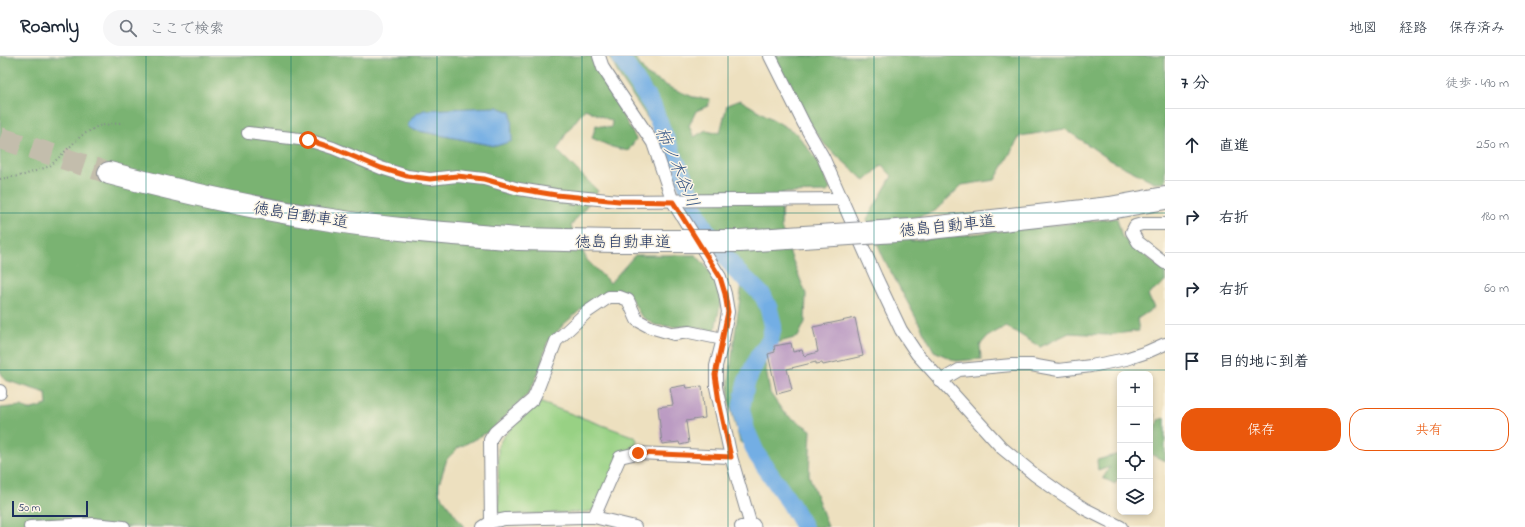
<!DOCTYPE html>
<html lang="ja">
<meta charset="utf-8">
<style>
:root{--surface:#fff;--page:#f6f6f7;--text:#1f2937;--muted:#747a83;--line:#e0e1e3;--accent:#ea580c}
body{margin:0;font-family:"Indie Flower","Klee One",sans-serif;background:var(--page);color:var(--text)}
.controls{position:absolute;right:12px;bottom:12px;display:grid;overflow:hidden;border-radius:8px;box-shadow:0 2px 6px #0003}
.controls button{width:36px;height:36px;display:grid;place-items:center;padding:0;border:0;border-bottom:1px solid var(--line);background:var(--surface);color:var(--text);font:20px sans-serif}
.scale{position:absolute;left:12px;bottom:10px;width:76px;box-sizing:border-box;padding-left:4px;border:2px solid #1b2f5e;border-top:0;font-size:11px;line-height:14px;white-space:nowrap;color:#1b2f5e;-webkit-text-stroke:3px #fcf5e5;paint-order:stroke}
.stop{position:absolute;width:12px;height:12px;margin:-9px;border:3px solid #ea580c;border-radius:50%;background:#fff}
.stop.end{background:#ea580c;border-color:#fff;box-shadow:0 1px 4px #0008}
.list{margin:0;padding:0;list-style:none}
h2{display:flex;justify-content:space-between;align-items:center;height:52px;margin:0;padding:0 16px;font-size:17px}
h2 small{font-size:13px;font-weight:400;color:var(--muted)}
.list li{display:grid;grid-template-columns:26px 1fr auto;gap:12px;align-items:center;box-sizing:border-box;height:72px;padding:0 16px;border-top:1px solid var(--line)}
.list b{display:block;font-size:15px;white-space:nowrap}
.list em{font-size:13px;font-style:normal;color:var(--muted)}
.actions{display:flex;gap:8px;padding:12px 16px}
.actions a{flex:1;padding:9px 0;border:1px solid var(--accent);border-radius:16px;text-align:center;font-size:14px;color:var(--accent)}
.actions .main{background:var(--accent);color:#fff}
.icon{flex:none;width:22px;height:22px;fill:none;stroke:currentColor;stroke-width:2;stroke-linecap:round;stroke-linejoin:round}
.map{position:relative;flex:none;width:1165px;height:471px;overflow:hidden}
header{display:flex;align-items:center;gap:24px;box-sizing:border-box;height:56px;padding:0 20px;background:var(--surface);border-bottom:1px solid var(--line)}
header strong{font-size:19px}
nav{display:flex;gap:22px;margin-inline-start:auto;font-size:14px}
.search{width:280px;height:36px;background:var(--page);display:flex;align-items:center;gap:10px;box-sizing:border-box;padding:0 14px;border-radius:22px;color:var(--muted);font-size:15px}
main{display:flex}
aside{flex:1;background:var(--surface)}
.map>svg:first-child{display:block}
</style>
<header>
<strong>Roamly</strong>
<div class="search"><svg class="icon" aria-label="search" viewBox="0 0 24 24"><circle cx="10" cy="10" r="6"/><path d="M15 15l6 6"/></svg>ここで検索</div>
<nav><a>地図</a><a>経路</a><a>保存済み</a></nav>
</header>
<main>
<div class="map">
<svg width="1165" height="471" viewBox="0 0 1165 471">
<rect width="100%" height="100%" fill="#fcf5e5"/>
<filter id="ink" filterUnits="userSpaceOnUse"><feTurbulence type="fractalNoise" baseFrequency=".025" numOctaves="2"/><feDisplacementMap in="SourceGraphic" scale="8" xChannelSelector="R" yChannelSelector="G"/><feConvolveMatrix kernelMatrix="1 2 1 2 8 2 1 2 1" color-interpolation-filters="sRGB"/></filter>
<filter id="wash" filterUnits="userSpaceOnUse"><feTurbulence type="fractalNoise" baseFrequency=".012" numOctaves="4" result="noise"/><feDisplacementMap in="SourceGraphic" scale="16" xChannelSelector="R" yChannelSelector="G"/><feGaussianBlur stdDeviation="0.9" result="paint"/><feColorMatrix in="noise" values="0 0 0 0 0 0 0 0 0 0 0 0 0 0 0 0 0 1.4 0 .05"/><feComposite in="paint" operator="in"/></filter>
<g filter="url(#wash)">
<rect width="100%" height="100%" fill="#ede0bf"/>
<path fill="#98d184" stroke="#5a8071" d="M539,346L635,381L637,384L636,389L632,392L593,454L588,456L499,459L498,390C506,372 527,361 539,346Z"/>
<g fill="#7ab372" stroke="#4a7168" fill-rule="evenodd">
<path d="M0,0H591L597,13L636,83L628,95L612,91L592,82L596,69L611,72L612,65L585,53L567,76L557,94L598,135L571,170L587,204L610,227L635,199H696C707,211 722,229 720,248C719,257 716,266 715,275L689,270L676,271L655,269L641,260L632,243L618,234L585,250L564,268L547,287L539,316L529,337L490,375L458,392L447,403L439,428V437L464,471H81L30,467L15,471H0V352L22,350L28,354L47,349L46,337L5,324L0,315ZM414,74L512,84L496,90Z"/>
<polygon points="609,0 634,0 646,18 671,32 693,41 710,43 708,50 696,55 689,70 694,81 706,74 720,77 727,49 740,44 796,77 817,104 830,133 827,136 782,137 781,171 791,200 806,238 805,266 798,281 776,287 769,293 764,301 770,337 784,357 811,374 809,419 828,471 808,471 763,400 740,386 729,345 729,322 744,213 708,169 683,108 649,64 620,21"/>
<polygon points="774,0 1165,0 1165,126 1154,126 1110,104 1065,73 1020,80 995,124 962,129 935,155 906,165 911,185 1117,162 1122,181 1165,215 1165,226 1148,239 1154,252 1137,263 1139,275 1107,279 1069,277 1040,291 1006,270 987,281 980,289 981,303 956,305 934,295 884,203 867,163 892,120 882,109 865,125 825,89 803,59"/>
<polygon points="1150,349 1155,361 1150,379"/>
<polygon points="1165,362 1165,405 1150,398 1150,395 1158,364"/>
<polygon points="1120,395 1120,419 1115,428 1103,422 1110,411 1098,415 1097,404 1119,398"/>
</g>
<polygon fill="#73aee4" stroke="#476ea1" points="497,51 511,56 512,85 496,90 414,74 408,71 408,67 415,59 424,54"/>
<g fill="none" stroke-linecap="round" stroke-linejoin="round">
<polyline stroke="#73aee4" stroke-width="18" points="620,0 653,51 669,91 685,124 696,156 704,171 737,216 749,226 763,240 769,253 773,270 770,285 758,301 746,327 741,353 746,374 757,399 790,447 804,471"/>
</g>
<g id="blocks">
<g fill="#bb9bc3">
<polygon points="855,262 863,300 823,309 822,307 816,308 816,306 787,313 792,334 777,338 768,298 775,296 774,290 791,287 793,296 802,294 804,300 818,296 813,271"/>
<polygon points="686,329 687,332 702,330 705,362 686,365 689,387 680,389 679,386 662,388 658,351 673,349 670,332"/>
</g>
</g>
</g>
<g filter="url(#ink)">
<use href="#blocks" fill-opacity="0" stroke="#84888e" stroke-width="1"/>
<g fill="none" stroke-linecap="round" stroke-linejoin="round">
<polyline stroke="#c3bdac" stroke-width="22" stroke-dasharray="22 11" stroke-linecap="butt" points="0,82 109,117"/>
<g stroke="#84888e" stroke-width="14">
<g id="street">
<polyline points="599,0 603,12 653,87 673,146 720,221 725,238 728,256 723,283 716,310 716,331 731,401 751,470 741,471"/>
<polyline points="770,0 804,68 823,101 876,221 901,274 917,298 1002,392 1035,419 1059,436 1085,453 1121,471"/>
<polyline points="248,77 308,84 333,92 381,112 407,120 430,123 457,120 484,123 519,133 556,139 619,145 842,143"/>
<polyline points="1165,168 1142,168 1135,170 1132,176 1138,186 1165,207"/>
<polyline points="940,325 959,314 1012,309 1031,309 1059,314 1091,310 1126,303 1147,296 1165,288"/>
<polyline points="0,335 0,337"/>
<polyline points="594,461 620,401 637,397 731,401"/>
<polyline points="491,466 490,384 495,376 533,343 536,337 556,285 587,256 609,241 620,241 628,244 637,264 650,271 674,278 689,276 723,283"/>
<polyline points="30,471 93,468 124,471"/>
<polyline points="483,471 491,466 505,463 583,461 594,461 635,471"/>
</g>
</g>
<g stroke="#84888e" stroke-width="19">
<polyline id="secondary" points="751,470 752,471"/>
</g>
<g stroke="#84888e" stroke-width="24">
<g id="highway">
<path d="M109,117C182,136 256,153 331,164C393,174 456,178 518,183"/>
<polyline points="912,174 1110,152 1165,142"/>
</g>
</g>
<polyline stroke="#84888e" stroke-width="2" stroke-dasharray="1 3" stroke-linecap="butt" points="0,123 24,119 50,110 81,80 98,70 127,66"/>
<use href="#street" stroke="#fff" stroke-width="12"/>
<use href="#secondary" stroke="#fff" stroke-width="17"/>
<use href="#highway" stroke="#fff" stroke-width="22"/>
<g stroke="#84888e" stroke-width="24" stroke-linecap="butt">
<polyline id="highway-bridge" points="518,183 614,185 740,185 912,174"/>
</g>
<use href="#highway-bridge" stroke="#fff" stroke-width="22"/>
</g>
</g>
<g fill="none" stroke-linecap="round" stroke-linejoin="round" filter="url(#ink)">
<polyline stroke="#ea580c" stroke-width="5" points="308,84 333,92 381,112 407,120 430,123 457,120 484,123 519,133 556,139 619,145 673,146 720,221 725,238 728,256 715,319 719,346 731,401 638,397"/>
</g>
<path fill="none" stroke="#0f766e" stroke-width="1" stroke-opacity="0.55" d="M146,0V471M291,0V471M437,0V471M582,0V471M728,0V471M874,0V471M1019,0V471M0,157H1165M0,314H1165"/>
<g text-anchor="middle" stroke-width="3" stroke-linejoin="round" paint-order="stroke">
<g font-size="16" fill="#1b2f5e" stroke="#fcf5e5">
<text transform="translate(301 158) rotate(9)" y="6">徳島自動車道</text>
<text transform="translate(947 169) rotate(-6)" y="6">徳島自動車道</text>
<text x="623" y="191">徳島自動車道</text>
</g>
<g font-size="17" font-style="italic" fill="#355586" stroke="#fcf5e5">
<text transform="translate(678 111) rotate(67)" y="6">柿ノ木谷川</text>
</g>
</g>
</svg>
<div class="controls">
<button>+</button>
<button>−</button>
<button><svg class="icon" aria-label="locate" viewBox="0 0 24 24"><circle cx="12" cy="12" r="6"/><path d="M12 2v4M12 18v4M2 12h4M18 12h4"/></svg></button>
<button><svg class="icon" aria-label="layers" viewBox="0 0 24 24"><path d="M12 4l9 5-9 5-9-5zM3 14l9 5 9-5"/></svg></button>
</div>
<div class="scale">50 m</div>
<div class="stop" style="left:308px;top:84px"></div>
<div class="stop end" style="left:638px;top:397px"></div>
</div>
<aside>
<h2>7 分<small>徒歩 · 490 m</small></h2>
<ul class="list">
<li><svg class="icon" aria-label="ahead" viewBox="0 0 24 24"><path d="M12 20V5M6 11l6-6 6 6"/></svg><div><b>直進</b></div><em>250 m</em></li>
<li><svg class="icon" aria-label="right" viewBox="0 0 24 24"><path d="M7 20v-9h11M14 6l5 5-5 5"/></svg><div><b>右折</b></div><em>180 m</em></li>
<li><svg class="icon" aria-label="right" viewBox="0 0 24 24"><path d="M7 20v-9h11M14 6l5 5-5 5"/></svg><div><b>右折</b></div><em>60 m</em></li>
<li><svg class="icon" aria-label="arrive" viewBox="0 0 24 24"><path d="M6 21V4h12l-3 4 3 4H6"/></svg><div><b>目的地に到着</b></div></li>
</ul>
<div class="actions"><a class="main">保存</a><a>共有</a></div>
</aside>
</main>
